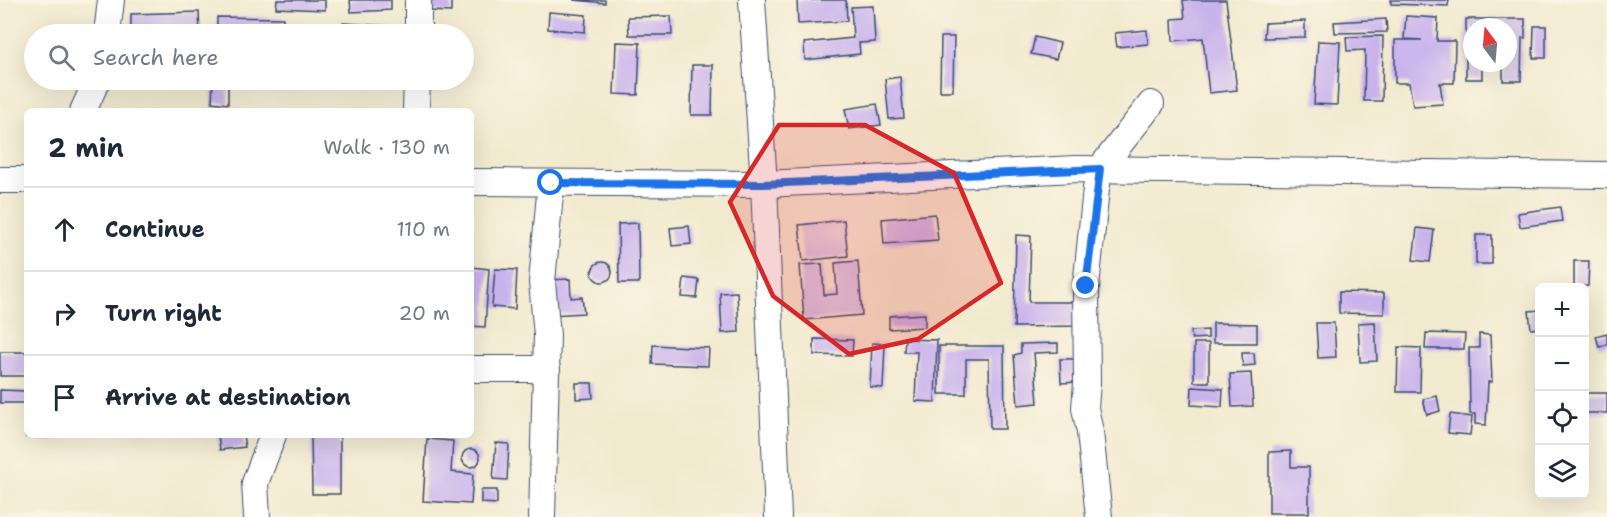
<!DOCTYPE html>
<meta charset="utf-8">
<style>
:root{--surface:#fff;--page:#f6f6f7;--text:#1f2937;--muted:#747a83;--line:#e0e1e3}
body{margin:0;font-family:"Shantell Sans",sans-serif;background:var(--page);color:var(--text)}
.controls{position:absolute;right:18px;bottom:18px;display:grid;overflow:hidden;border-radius:9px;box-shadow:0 6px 24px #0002}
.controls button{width:54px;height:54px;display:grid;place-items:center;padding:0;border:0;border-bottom:2px solid var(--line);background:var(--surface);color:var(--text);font:30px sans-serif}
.compass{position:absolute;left:1463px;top:18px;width:54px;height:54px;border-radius:50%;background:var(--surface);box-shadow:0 6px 24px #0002;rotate:344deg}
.stop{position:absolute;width:18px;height:18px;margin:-14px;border:4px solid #1a73e8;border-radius:50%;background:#fff}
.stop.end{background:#1a73e8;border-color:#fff;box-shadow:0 2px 6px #0008}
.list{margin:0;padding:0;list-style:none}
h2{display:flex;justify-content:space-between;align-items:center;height:78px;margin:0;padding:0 24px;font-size:26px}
h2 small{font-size:20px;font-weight:400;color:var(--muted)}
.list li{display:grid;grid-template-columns:39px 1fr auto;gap:18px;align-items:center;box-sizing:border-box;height:84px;padding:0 24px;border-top:2px solid var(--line)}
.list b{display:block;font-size:22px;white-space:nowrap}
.list em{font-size:20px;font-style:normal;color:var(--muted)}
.icon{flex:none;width:33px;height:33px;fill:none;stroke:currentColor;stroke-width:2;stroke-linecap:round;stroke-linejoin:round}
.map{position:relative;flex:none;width:1607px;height:517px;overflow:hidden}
.search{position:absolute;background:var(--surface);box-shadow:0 6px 24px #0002;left:24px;top:24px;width:450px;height:66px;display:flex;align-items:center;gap:15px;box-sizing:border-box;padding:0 21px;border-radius:33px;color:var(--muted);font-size:22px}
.panel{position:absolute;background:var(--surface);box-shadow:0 6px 24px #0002;left:24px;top:108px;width:450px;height:330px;border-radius:9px}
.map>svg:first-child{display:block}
</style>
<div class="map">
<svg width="1607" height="517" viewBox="0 0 1607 517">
<rect width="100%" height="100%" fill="#fcf5e5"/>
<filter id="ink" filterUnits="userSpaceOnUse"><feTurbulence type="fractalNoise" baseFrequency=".0167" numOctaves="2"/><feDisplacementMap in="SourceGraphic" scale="12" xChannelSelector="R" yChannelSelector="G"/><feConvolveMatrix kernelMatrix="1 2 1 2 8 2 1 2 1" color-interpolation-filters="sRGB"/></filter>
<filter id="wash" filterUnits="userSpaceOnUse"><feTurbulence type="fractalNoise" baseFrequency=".008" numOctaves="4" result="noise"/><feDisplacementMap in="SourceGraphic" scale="24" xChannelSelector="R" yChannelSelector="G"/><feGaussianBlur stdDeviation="1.35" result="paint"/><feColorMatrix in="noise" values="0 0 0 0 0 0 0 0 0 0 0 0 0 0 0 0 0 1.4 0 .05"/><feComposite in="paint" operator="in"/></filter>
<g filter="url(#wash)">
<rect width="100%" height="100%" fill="#f2eacf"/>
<g id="blocks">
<g fill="#c9b3ed">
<polygon points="277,0 325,0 325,10 276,8"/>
<polygon points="350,0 391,0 391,10 351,12"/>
<polygon points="428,0 451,0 451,12 428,11"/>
<polygon points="573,0 605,0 605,3"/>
<polygon points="797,0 846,0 847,21 798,24"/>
<polygon points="1183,0 1226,0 1237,90 1209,93 1203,38 1173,41 1172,19 1185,18"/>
<polygon points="1391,0 1449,0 1448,6 1391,4"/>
<polygon points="873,6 875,42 859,43 860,54 805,60 804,43 853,38 851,7"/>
<polygon points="199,12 200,34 131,34 131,14"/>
<polygon points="549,12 586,15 585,32 548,29"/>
<polygon points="671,16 672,35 629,35 628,17"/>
<polygon points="1406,16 1438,18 1437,41 1455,41 1454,83 1440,83 1443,104 1413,106 1409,83 1395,83 1395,40 1422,40 1404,39"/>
<polygon points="217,17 283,18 283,34 217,34"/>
<polygon points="1386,19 1387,32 1335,33 1334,22"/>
<polygon points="1466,19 1525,19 1525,38 1522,38 1521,81 1503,81 1503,63 1508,63 1508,27 1472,27 1472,63 1482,63 1482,79 1466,79"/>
<polygon points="1305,21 1305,37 1264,38 1265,23"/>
<polygon points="343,23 388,26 387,34 342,34"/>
<polygon points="1534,26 1546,26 1546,58 1533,58"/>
<polygon points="1147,30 1148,44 1117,47 1115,33"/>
<polygon points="1383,36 1382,101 1364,101 1365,50 1347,51 1346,37"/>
<polygon points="941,37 954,37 953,91 940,91"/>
<polygon points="1035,37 1060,43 1056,59 1031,54"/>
<polygon points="1318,41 1340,42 1337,105 1314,104"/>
<polygon points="616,42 640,43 638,95 614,94"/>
<polygon points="692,65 713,65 712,115 691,115"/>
<polygon points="900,77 904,118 889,119 885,79"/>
<polygon points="213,80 228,80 228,104 212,102"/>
<polygon points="877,104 881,125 849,129 845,109"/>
<polygon points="1560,207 1562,221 1520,227 1518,213"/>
<polygon points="935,214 938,240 884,244 882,219"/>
<polygon points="844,220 848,256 803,261 799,225"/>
<polygon points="638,223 639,283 619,283 618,224"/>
<polygon points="689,226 691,244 672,246 670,228"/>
<polygon points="1417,228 1434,230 1430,262 1413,260"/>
<polygon points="1016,235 1031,236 1029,302 1078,302 1079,326 1014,327"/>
<rect x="1476" y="235" width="16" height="29"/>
<polygon points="858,261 862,315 804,320 800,265 822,264 824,295 837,294 835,263"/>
<polygon points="1574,261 1589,261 1588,286 1574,287"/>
<circle cx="602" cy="272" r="10"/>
<polygon points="471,267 489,269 485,327 471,326"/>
<polygon points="495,269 517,270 515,309 492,307"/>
<polygon points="684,278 699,280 697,298 682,297"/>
<polygon points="570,279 571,298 582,297 584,313 551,315 548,280"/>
<polygon points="737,292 739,332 722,333 720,293"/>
<polygon points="1339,292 1384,293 1384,314 1339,313"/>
<polygon points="1540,310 1540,328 1531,329 1529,311"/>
<polygon points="925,314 925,327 889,329 889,316"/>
<polygon points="1375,322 1377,361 1360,362 1358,323"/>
<polygon points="1213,323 1257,324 1257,343 1213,343"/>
<polygon points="1316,323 1334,323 1336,357 1318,358"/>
<polygon points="1208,330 1208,338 1192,339 1191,331"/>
<polygon points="1426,333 1465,334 1464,349 1425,349"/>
<polygon points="1607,333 1607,345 1599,347 1596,336"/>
<polygon points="1479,334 1490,335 1492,382 1488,382 1486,425 1475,424 1475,414 1470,414 1469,348 1479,348"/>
<polygon points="814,339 853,340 852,356 814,355"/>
<polygon points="905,339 937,340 935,402 915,401 917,352 904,352"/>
<polygon points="872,343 885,344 883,388 870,387"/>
<polygon points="1058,343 1058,352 1034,353 1038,403 1018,405 1014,355 1021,353 1021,344"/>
<rect x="1194" y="343" width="15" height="39"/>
<polygon points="653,345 709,348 708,366 652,364"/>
<polygon points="939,346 1004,346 1005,429 990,429 989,359 966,359 966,394 939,394"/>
<polygon points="1398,347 1421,348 1420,392 1397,392"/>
<rect x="0" y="352" width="27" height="24"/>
<polygon points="1242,353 1254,353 1255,365 1243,366"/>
<polygon points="1060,359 1078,359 1078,382 1061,383"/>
<polygon points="1251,373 1253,406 1232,407 1230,374"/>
<polygon points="576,383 592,383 593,398 576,399"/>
<polygon points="1192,387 1223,389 1222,407 1191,405"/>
<polygon points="0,390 27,391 27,403 0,403"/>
<rect x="1584" y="393" width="23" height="20"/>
<polygon points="1437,396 1440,411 1427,415 1423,399"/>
<polygon points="1450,414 1472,417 1470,435 1448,433"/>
<polygon points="26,435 48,435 48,438 26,437"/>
<polygon points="218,435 243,435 245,447 220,450"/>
<polygon points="311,435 340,435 340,494 312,494"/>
<polygon points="427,439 453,441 451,472 473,474 471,504 423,501"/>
<polygon points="496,443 509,444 507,480 493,479"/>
<circle cx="471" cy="458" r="9"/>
<polygon points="1291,451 1291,467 1309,467 1309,513 1269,513 1269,452"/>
<polygon points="481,490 497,490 497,504 481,503"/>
</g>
</g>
</g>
<g filter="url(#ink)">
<use href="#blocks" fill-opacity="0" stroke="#3b4b6f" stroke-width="1.5"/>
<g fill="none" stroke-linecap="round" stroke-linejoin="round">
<g stroke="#3b4b6f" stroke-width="28">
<g id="minor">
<polyline points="752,0 764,184 778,517"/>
<polyline points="107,34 111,0"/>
<polyline points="418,34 418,0"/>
<polyline points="83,111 97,80"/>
<polyline points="416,111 417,80"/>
<polyline points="0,180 27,180"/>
<polyline points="471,182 764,184 1076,169 1607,175"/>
<polyline points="471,369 547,369"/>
<polyline points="257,517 255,483 273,435"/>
<polyline points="542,517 547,335 542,282 551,183"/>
<polyline points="1099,517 1090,432 1085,408 1087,383 1086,287 1096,189 1100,169 1151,104"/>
</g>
</g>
<use href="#minor" stroke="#fff" stroke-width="26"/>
</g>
</g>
<g fill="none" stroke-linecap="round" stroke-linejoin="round" filter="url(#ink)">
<polyline stroke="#1a73e8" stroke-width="8" points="551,183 764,184 1100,169 1086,286"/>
</g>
<path fill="#d62828" fill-opacity="0.2" stroke="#d62828" stroke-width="4.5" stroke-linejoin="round" d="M779,125H865L954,173L1001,283L918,339L849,354L773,296L730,202Z"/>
</svg>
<div class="controls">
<button>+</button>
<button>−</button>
<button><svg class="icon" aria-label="locate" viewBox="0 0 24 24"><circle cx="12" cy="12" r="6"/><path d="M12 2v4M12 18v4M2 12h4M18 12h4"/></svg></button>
<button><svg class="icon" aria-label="layers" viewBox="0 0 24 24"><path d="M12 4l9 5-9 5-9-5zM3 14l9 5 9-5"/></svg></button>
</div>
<svg class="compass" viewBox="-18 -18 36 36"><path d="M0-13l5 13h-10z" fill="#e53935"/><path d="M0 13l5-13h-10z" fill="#747a83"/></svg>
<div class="stop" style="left:551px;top:183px"></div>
<div class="stop end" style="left:1086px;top:286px"></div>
<div class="search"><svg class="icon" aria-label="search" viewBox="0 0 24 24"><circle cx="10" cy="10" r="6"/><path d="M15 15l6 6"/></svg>Search here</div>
<section class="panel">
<h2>2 min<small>Walk · 130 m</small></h2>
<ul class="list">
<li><svg class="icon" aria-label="ahead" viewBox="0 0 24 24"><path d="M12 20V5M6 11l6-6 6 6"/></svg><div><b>Continue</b></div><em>110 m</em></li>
<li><svg class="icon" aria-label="right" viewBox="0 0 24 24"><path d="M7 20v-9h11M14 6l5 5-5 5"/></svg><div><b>Turn right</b></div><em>20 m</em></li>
<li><svg class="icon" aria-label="arrive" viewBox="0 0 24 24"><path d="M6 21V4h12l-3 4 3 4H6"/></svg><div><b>Arrive at destination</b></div></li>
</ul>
</section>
</div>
